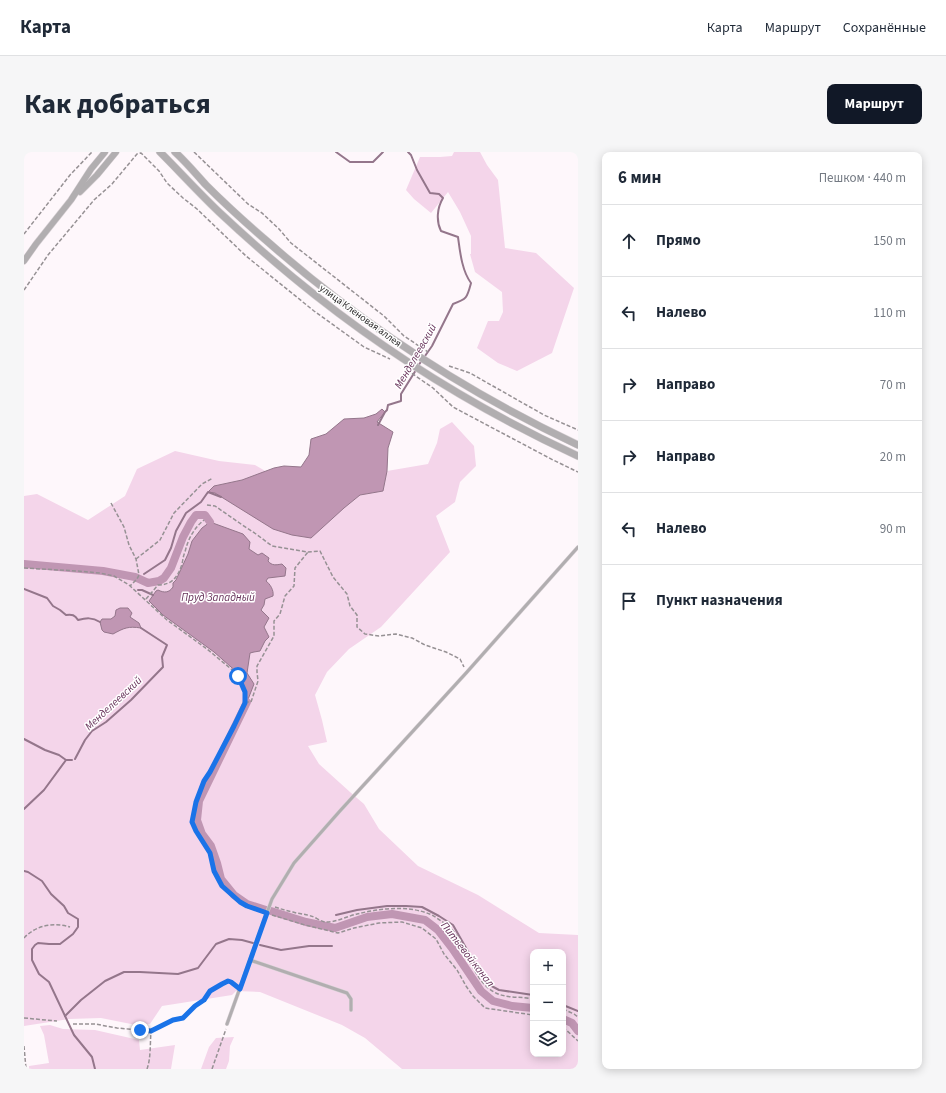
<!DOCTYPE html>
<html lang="ru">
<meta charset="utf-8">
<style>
:root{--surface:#fff;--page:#f6f6f7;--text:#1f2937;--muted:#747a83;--line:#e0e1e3;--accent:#111827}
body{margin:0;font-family:"Source Sans 3",sans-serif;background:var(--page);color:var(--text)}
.controls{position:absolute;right:12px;bottom:12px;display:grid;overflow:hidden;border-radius:8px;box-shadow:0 2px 10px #0003}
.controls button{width:36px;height:36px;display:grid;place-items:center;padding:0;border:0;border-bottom:1px solid var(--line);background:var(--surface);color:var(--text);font:20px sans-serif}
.stop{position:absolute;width:12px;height:12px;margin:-9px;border:3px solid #1a73e8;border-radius:50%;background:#fff}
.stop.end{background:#1a73e8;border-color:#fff;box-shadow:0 1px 4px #0008}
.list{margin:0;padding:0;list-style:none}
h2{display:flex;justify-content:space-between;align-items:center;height:52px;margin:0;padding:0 16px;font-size:17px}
h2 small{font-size:13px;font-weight:400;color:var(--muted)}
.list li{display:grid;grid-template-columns:26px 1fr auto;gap:12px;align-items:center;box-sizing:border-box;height:72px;padding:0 16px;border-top:1px solid var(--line)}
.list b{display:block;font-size:15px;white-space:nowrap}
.list em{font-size:13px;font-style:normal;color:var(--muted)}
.icon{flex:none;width:22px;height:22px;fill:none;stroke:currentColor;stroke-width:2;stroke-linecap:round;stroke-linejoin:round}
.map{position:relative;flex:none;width:554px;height:917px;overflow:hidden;border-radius:8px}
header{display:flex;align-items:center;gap:24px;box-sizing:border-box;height:56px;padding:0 20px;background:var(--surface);border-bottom:1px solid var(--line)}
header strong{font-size:19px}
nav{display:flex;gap:22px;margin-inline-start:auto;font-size:14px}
.intro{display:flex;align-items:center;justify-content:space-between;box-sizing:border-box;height:96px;padding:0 24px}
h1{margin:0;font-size:28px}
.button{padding:10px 18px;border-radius:8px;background:var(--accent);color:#fff;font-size:14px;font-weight:700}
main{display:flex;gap:24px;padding:0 24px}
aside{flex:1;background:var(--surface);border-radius:8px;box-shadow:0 2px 10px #0003}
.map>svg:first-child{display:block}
</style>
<header>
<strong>Карта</strong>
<nav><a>Карта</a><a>Маршрут</a><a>Сохранённые</a></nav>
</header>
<div class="intro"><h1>Как добраться</h1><a class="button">Маршрут</a></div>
<main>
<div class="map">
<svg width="554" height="917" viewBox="0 0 554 917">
<rect width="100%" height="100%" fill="#fef7fb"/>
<g fill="#f4d5ea" fill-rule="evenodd">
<polygon points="430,0 456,0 463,13 474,28 481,96 512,101 550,136 528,201 493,219 474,211 453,196 464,169 475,169 479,160 478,140 451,120 446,102 447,102 447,84 436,60 424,40 407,61 390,47 382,38 396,5 416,5 428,4"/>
<path d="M428,270L450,294L452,314L436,330L431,350L412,364L426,400L357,475L325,497L303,520L291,543L298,568L303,590L284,594L295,612L326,640L340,652L355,677L394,714L454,743L515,781L554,783V917H378L341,886L318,873L236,840L212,839L208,843L138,854L126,872L112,873L77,866L45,867L0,874V344L13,342L64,368L101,344L113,317L151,299L195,309L231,313L243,320L218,328L191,334L320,356L336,343L358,339L363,319L404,312L413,291L416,277ZM509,800H539V902H509Z"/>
<polygon points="26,873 39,877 71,878 115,888 116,898 151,893 147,917 5,917 5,914 25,911 20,883 16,874"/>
<polygon points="210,885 206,894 205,909 202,917 177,917 185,895 192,886"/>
</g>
<g fill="#c096b3" stroke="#94768b">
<polygon points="358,257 361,260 353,270 369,280 364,296 363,319 359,339 336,343 320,356 287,386 268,383 249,377 191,341 184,340 190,334 218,328 250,316 260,314 277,315 285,303 287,287 302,282 320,267 340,266 352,262"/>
<path d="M186,370L219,382L226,390L225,397L234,403L238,401L245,406L244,409C248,414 252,413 258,412L262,416L261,424L244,426L242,429C246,432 250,438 249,444L241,447L240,453L237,458L245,466L240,475L245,485L241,489L236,499L230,500L226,501L223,521L230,532L223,550L222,540L215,522L190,500L139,463L125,449L132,439L134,438C140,441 145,441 149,435V431L152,428L164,402L168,389L178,376Z"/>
<path d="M96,456H104L108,461L106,465L115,471L117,476C104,474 100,476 89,482L80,480L78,478L76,470L78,467H87L91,464L92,458Z"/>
</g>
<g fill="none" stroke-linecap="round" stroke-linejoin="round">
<g stroke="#94768b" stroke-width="2">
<polyline points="312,0 326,10 349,10 359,0"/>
<path d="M384,0L387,3L393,18L406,41L415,42L419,46C413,56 412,69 417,79L434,85C436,100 438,119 447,131C443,146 443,147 429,152L408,194L394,214"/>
<polyline points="354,273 361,260 363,258 364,253 377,249 377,242 392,218"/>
<polyline points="120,422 141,408 147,396 152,379 162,361 177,350 184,340 197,345"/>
<path d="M0,437L23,446L29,454L36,458L42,463C48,462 51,463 54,468C62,466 68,465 76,470"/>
<polyline points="114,438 118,438 129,443"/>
<polyline points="0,587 21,598 35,603 42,608"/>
<polyline points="51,607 61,588 68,579 82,570 107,548 139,515 138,505 143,493 117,476"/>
<polyline points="0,657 20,638 42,608 48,608"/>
<polyline points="0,719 4,720 18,729 27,742 40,754 44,761 54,767 54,775 49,782 36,792 25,792 14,791 11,793 8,797 8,808 15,822 25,830 50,883 68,905 71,917"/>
<polyline points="312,763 333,758 363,754 382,754 398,755 415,764 429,773 462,831 475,838 509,843"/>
<polyline points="236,793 257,798 285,794 308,794"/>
<polyline points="539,853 554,859"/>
<polyline points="41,864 57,848 81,829 100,820 116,820 154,822 174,816 192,792 205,787 218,788 229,791"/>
</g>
<g stroke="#c096b3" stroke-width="8">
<polyline points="0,412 79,419 111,425 124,431 135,429 140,426 147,416 159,385 167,370 172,363 181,363 186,370"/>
<polyline points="223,550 175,649 173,668 178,682 187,694 193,711 197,727 210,743 223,752 242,758"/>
<polyline points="247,759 282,770 311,776 343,765 368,762 401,768 414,778 428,796 457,839 469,849 488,854 509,856"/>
<polyline points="539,867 548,871 554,879"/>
</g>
<g stroke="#d9d2d6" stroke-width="4">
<g id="service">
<polyline points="226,808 323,841 327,847 327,858"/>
<polyline points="203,872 248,747 270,711 315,660 443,520 554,395"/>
</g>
</g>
<g stroke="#d9d2d6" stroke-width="7">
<g id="minor">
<polyline points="56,40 73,23 92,0"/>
<polyline points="0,109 12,92 47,48 67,17 81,0"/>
</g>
</g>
<g stroke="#d9d2d6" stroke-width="8">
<g id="tertiary">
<path d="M136,0C156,20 175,41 195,60C226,89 258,117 291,143C372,207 461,261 554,304"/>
<path d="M151,0C162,10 172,22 182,33C202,53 223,72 244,90C337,172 442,240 554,293"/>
</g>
</g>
<g stroke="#969194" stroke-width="1.5" stroke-dasharray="4 2" stroke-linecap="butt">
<polyline points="170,0 224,52 238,61 255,77 267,91 360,164 380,184 404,200"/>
<polyline points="0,82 46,23 68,0"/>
<polyline points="0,138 24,103 70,48 88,32 113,2 117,1 135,19 143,31 159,46 173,57 222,104 290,159 340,195 366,207"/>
<polyline points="425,214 446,221 520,263 554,278"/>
<polyline points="383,218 409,236 429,255 529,308 554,320"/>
<polyline points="87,351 100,375 105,393 112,407 115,423 113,427 106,434"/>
<polyline points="183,353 191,354 217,372 232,382 248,394 284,400 296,399 309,425 323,442 326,454 333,463 333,475 341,482 355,484 372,482 388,486 401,493 422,500 436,507 440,515"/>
<polyline points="112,407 136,388 150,361 178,332 189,326"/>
<polyline points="0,416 53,419 76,421 90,424 105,433 143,468 183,497 212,521 221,540 221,551 210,575 186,620 180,629 172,650 168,670 172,679 186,701 190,719 197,734 216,750 223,754 239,759"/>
<path d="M122,447L134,433C148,433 154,425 158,412C159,408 159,404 161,400C164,387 170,376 180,368"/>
<polyline points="221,550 227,550 234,529 233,520 233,514 250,484 250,469 256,462 261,444 270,434 271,416 284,400"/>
<path d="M251,755C257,757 263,759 269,760C275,762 281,762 287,764C291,765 296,769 301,770C310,771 324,764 333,762C357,756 386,753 408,763C416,768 424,773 430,780C445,799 448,827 470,840C482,847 497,844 509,847"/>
<polyline points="248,763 281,773 314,781 330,776 355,771 378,770 398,776 412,787 420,802 433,818 442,834 449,844 461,856 509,863"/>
<path d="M0,786C12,773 30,770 46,775"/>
<polyline points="539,857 550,862 554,865"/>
<polyline points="0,866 33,869"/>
<polyline points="49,872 71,872 93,876 126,879"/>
<polyline points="539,875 554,889"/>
<polyline points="0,894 2,917"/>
<path d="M123,917C127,906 126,891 127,879L149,868L159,866L171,854L180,848L186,839L192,835L204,829L207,830L212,834"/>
<polyline points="188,917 202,877"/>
</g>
<use href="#service" stroke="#b1aeb0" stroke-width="3"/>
<use href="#minor" stroke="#b1aeb0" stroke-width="6"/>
<use href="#tertiary" stroke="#b1aeb0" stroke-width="7"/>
</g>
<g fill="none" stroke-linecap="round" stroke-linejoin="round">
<polyline stroke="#1a73e8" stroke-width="5" points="116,878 127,879 149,868 159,866 171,854 180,848 186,839 198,832 204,829 207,830 216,837 243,761 223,754 216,750 198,734 190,719 186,701 172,679 168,670 172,650 180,629 186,620 210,574 221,551 221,540 214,524"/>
</g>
<g text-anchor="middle" stroke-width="3" stroke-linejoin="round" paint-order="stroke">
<g font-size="10" fill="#2e2c2d" stroke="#fff">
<text transform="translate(337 163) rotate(36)" y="4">улица Кленовая аллея</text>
</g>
<g font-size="11" font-style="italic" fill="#67325a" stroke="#fff">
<text transform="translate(391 204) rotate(-60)" y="4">Менделеевский</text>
<text x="194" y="449">Пруд Западный</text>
<text transform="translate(89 551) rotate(-43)" y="4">Менделеевский</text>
<text transform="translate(444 802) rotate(52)" y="4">Питьевой канал</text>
</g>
</g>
</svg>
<div class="controls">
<button>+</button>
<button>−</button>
<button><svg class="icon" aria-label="layers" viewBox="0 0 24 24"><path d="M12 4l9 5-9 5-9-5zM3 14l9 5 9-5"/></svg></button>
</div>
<div class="stop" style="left:214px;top:524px"></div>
<div class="stop end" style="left:116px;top:878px"></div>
</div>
<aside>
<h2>6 мин<small>Пешком · 440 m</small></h2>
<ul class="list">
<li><svg class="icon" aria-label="ahead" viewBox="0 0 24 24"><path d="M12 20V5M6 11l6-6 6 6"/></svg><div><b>Прямо</b></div><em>150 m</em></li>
<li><svg class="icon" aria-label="left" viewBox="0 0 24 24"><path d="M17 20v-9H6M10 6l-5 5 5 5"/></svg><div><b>Налево</b></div><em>110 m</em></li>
<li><svg class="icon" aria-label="right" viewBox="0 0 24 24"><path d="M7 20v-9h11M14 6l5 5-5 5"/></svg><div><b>Направо</b></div><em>70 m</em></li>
<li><svg class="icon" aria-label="right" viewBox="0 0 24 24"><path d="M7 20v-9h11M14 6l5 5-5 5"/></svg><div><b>Направо</b></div><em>20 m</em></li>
<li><svg class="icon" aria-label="left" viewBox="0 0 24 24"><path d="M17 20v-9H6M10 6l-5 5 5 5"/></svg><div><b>Налево</b></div><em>90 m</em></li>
<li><svg class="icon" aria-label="arrive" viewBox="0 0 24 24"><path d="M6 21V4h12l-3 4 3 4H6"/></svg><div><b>Пункт назначения</b></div></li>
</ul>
</aside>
</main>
